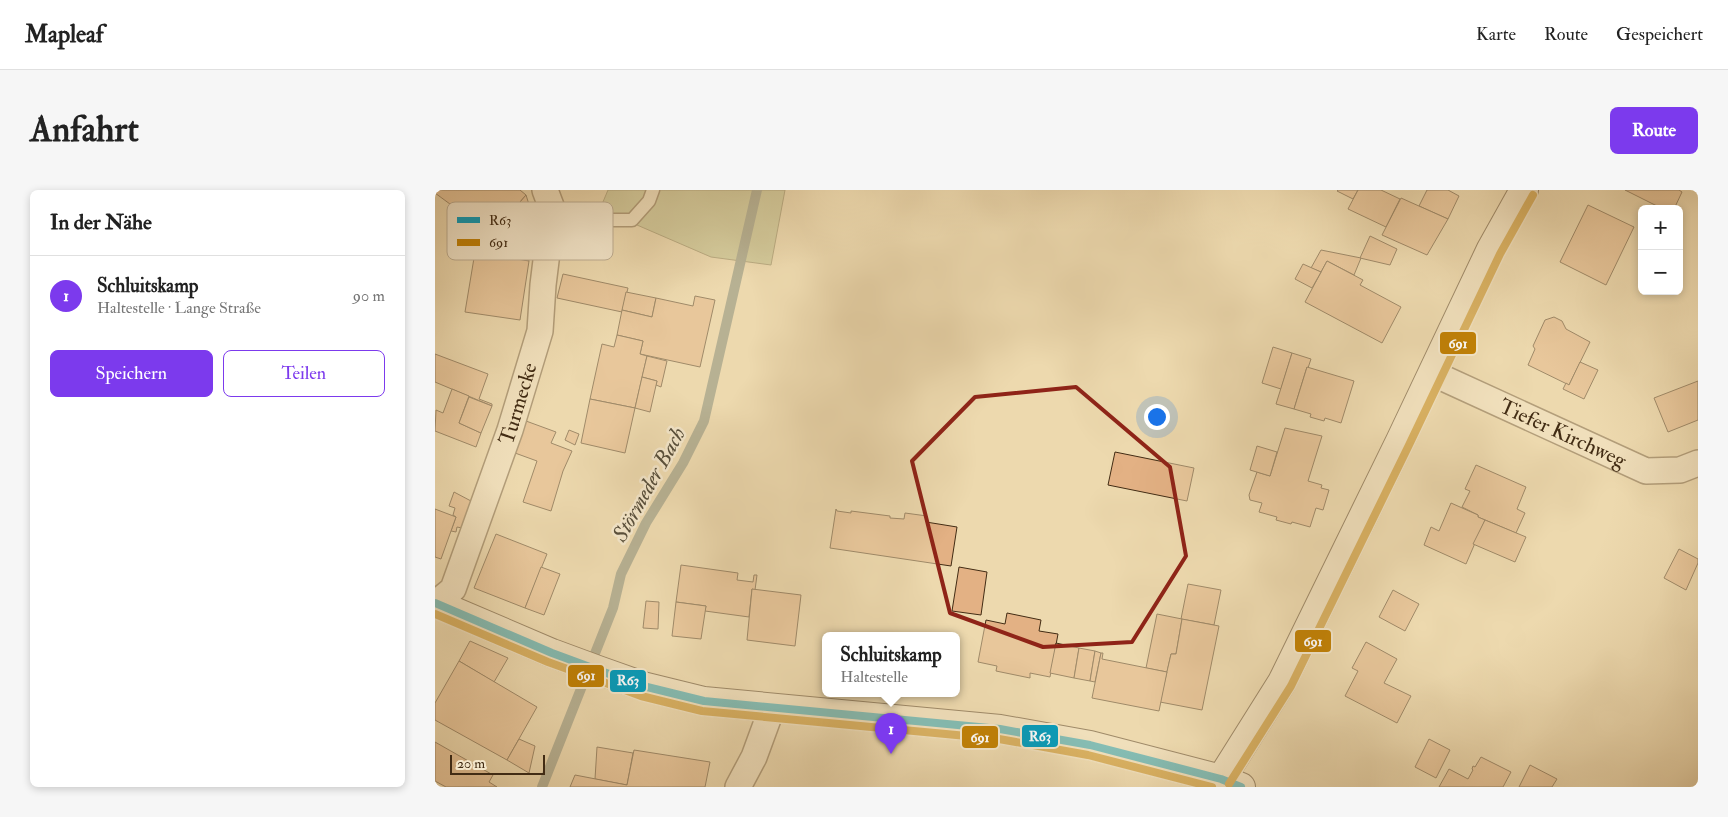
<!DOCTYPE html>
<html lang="de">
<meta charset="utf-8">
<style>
:root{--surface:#fff;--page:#f6f6f6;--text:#222;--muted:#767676;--line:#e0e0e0;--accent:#7c3aed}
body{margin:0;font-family:"IM FELL Double Pica",serif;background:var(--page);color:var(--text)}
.controls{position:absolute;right:15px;top:15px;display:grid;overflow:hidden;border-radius:8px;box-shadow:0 2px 8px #0003}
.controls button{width:45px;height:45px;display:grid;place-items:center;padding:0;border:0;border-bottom:1px solid var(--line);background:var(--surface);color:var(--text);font:25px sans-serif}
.scale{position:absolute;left:15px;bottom:12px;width:95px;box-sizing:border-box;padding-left:5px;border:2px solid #422c14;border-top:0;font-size:14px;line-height:18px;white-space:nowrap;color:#422c14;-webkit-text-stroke:4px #f3e6ca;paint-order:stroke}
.you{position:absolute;left:721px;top:226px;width:18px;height:18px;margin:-12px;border:4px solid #fff;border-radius:50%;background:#1a73e8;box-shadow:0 0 0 8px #1a73e833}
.badge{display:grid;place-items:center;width:32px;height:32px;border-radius:50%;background:var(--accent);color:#fff;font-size:16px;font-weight:700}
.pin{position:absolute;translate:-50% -41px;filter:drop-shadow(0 1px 2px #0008)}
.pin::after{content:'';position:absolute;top:26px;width:18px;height:15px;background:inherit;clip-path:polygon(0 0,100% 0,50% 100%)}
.popup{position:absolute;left:387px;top:442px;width:138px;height:65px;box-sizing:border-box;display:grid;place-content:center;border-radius:8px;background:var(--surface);filter:drop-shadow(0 1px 4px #0005);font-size:16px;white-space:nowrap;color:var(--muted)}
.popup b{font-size:19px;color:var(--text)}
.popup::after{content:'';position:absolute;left:50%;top:100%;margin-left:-10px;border:10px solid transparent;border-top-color:var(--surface)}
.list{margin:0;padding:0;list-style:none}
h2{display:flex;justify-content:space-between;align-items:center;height:65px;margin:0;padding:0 20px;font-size:21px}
h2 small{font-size:16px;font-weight:400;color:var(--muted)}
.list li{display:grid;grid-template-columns:32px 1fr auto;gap:15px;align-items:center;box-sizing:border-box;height:80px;padding:0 20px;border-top:1px solid var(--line)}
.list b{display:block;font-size:19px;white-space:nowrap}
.list p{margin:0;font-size:16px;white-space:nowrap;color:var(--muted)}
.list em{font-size:16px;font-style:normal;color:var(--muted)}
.actions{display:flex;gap:10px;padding:15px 20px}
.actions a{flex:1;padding:11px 0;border:1px solid var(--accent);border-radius:8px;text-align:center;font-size:18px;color:var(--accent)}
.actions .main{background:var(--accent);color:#fff}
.map{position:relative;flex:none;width:1263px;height:597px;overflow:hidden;border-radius:8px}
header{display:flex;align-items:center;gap:30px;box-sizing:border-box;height:70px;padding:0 25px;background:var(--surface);border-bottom:1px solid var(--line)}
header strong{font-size:24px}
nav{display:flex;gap:28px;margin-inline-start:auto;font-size:18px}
.intro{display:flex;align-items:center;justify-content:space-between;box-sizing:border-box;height:120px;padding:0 30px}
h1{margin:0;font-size:35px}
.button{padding:12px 22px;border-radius:8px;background:var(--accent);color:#fff;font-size:18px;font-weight:700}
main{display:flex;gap:30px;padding:0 30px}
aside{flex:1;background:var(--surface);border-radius:8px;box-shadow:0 2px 8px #0003}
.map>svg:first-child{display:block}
</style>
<header>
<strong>Mapleaf</strong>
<nav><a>Karte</a><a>Route</a><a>Gespeichert</a></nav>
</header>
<div class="intro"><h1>Anfahrt</h1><a class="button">Route</a></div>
<main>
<aside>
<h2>In der Nähe<small></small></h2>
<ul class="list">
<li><span class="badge">1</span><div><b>Schluitskamp</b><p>Haltestelle · Lange Straße</p></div><em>90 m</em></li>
</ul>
<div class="actions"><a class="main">Speichern</a><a>Teilen</a></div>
</aside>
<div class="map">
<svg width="1263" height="597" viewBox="0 0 1263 597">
<rect width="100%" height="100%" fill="#edd9ae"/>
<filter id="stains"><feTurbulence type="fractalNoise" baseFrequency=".004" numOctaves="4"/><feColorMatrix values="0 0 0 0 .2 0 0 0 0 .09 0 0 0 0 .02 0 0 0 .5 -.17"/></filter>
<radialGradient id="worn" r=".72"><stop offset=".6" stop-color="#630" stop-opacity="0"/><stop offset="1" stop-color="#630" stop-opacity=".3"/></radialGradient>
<polygon fill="#babf89" stroke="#7e764e" points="173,0 350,0 336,75 276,67 165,19"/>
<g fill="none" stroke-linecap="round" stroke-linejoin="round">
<polyline stroke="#778171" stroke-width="10" points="107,597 178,418 186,384 211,333 248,273 269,231 322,0"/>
</g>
<g fill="#e3b184" stroke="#422c14">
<polygon points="0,0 85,0 91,5 57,45 0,3"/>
<polygon points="903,0 923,0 918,9 902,1"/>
<polygon points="923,0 946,0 965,9 951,37 913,19"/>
<polygon points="992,0 1013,0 1024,6 1013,29 984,16"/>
<polygon points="1190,0 1244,0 1247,2 1239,19 1228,19"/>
<polygon points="91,5 97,24 93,61 94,71 56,65 57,45"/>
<polygon points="966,8 1013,29 992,65 947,45"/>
<polygon points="1153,15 1199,37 1171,95 1125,72"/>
<polygon points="935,46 962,59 955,75 925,68"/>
<polygon points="886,60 926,68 919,85 892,71 886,82 876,78"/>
<polygon points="40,62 94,71 85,130 30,122"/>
<polygon points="892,71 928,90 925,95 966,117 947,153 870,112"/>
<polygon points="868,74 886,82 877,98 860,89"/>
<polygon points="128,84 193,98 187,122 122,108"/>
<polygon points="191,102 221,108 217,127 187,120"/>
<polygon points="260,106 280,110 265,177 205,164 208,151 182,145 187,120 217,127 221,108 258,116"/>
<polygon points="1119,127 1127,131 1131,139 1155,152 1134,195 1093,175 1100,159 1098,156 1110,130"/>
<polygon points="182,145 208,151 205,164 212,166 200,218 155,209 167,154 179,157"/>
<polygon points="838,157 857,163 846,199 827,193"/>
<polygon points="857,163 876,169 873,178 872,177 859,219 841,214"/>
<polygon points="0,164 53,184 44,209 57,214 57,216 0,192"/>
<polygon points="212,166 232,171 226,197 221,195 222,191 207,187"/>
<polygon points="1145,172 1163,180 1149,209 1128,199 1131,193 1134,195"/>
<polygon points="872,177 919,191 906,233 890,228 889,231 875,227 876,224 859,219"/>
<polygon points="207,187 222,191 215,222 200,218"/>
<polygon points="1263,191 1263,230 1233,242 1219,208"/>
<polygon points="17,199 34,206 24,233 46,243 41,257 0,241 1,220 8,223"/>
<polygon points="34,207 57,216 46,243 24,233"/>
<polygon points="155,209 200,218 190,263 146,253"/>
<polygon points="91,231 121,242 116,253 137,261 128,281 116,321 88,312 102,271 80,263"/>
<polygon points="850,238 887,246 873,291 887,295 886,298 894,300 888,320 881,318 875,337 857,332 856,334 841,330 842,327 824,322 827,313 815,310 814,305 822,282 835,286"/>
<polygon points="134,240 144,244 140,255 130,250"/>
<polygon points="822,256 842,262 835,286 815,280"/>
<polygon points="680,262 759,278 752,311 673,295"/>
<polygon points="1041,275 1091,297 1082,319 1090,323 1081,343 1043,327 1043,325 1027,317 1035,301 1030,299"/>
<polygon points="19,302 36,311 27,338 22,337 21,342 16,341 21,327 18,325 20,318 14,316"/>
<polygon points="1016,313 1043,325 1043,327 1050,330 1031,374 989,355 996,337 1004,341"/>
<polygon points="0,319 21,327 6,369 0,367"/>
<polygon points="401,319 402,321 416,323 416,321 455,326 455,328 469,329 470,323 492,326 491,332 522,337 516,376 395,358"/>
<polygon points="1050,330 1091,347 1080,372 1038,354"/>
<polygon points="61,344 112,364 90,418 39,398"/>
<polygon points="1244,359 1263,369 1263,373 1251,400 1229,388"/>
<polygon points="246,375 303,383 302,390 318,392 319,385 322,385 320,400 317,399 314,427 270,421 271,416 241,412"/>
<polygon points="106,377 125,384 109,425 90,418"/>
<polygon points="524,377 552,382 546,425 517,421"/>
<polygon points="753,394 786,400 779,435 746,429"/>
<polygon points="317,399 366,405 360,456 312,450"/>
<polygon points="958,400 984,414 970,441 944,427"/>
<polygon points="211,411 224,412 223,439 208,438"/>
<polygon points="241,412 271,416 266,449 237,446"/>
<polygon points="572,423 606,430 604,441 623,444 615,487 595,483 595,488 561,481 562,476 543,472 551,430 570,434"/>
<polygon points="722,424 747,429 741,464 736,464 732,482 711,478"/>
<polygon points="747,429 784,436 767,520 725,512 736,464 741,464"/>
<polygon points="35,451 73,468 59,492 24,471"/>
<polygon points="931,452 962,469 949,493 976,506 962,533 910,506 923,481 917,478"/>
<polygon points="621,453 644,458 639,488 615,483"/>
<polygon points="644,458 660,461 655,491 639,488"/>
<polygon points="660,461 666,463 660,492 655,491"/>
<polygon points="666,463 668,463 667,469 732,482 724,521 657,508"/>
<polygon points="24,471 102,517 72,570 0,530 0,513"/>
<polygon points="84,549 100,556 94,583 72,570"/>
<polygon points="994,549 1015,560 1001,588 980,577"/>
<polygon points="0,552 58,585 54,592 62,597 11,597 0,591"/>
<polygon points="162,557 198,563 192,595 160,589"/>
<polygon points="199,560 275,572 270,597 135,597 140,585 192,595"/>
<polygon points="1046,567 1076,582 1068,597 1004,597 1014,579 1033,589 1038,580 1037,579 1038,576 1040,577"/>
<polygon points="1095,575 1122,589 1117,597 1084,597"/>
</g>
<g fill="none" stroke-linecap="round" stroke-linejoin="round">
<g stroke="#6d573a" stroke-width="15">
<polyline id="lane" points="116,30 197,30 214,11 218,0"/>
</g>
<g stroke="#6d573a" stroke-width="28">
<g id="street">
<path id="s1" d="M997,183L1211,281L1245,280L1263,273"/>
<path id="s2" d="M0,414L18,399L75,240L105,141L108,95L116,30V16L110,0"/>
<polyline points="303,597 319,567 337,518"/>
</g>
</g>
<g stroke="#422c14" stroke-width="30">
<g id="secondary">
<polyline points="0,413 117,463 163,480 208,496 269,511 565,539 655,555 786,589 806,597"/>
<polyline points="786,589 847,492 965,251 1056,59 1089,0"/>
</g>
</g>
<use href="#lane" stroke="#f3e6ca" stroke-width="12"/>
<use href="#street" stroke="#f3e6ca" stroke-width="25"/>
<use href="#secondary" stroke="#f3e6ca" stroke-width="28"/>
<g stroke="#f3e6ca" stroke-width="11">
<polyline id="bus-1" points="0,413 117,463 163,480 208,496 269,511 565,539 655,555 786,589 806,597"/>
</g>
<g stroke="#f3e6ca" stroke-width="11">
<g id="bus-2">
<polyline points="0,424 113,472 160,489 206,506 267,521 564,549 653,565 777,597"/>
<polyline points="794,594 856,496 974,255 1065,64 1098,5"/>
</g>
</g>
<use href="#bus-1" stroke="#079cbb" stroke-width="8"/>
<use href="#bus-2" stroke="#c18106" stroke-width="8"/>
</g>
<path d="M0 0H1263V597H0ZM641,197L735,277L751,366L697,452L608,457L515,423L477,271L540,207Z" fill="#edd9ae" fill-opacity=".55" fill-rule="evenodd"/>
<path fill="none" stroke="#8f2418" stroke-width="4" stroke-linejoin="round" d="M641,197L735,277L751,366L697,452L608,457L515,423L477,271L540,207Z"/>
<g text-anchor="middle" stroke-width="5" stroke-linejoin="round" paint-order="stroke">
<g font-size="21" fill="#422c14" stroke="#f3e6ca">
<text dy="7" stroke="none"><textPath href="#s2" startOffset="220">Turmecke</textPath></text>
<text dy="7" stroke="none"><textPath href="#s1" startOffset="144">Tiefer Kirchweg</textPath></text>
</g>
<g font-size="22" font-style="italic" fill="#584f3b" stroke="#f3e6ca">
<text transform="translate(213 294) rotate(-61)" y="8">Störmeder Bach</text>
</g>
</g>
<rect x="12" y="12" width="166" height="58" rx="8" fill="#f3e6ca" stroke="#beae93" stroke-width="1"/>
<rect x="22" y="27" width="23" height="6" fill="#079cbb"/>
<rect x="22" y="49" width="23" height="7" fill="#c18106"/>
<g font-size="14" fill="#422c14">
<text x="54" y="35">R63</text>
<text x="54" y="57">691</text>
</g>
<g stroke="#f3e6ca" stroke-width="2">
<rect x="1004" y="141" width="38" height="24" rx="5" fill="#c18106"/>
<rect x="859" y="439" width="38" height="24" rx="5" fill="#c18106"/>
<rect x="132" y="474" width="38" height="24" rx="5" fill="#c18106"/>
<rect x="174" y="479" width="38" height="24" rx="5" fill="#079cbb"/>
<rect x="586" y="534" width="38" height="24" rx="5" fill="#079cbb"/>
<rect x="526" y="535" width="38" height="24" rx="5" fill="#c18106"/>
</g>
<g font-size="14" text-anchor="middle" font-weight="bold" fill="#fff">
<text x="1023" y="158">691</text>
<text x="878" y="456">691</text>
<text x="151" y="490">691</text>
<text x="193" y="495">R63</text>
<text x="605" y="551">R63</text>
<text x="545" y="552">691</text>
</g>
<rect width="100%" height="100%" filter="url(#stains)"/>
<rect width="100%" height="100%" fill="url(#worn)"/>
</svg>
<div class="controls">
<button>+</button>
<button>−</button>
</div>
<div class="scale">20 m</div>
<div class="you"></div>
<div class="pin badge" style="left:456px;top:564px">1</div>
<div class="popup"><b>Schluitskamp</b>Haltestelle</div>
</div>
</main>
